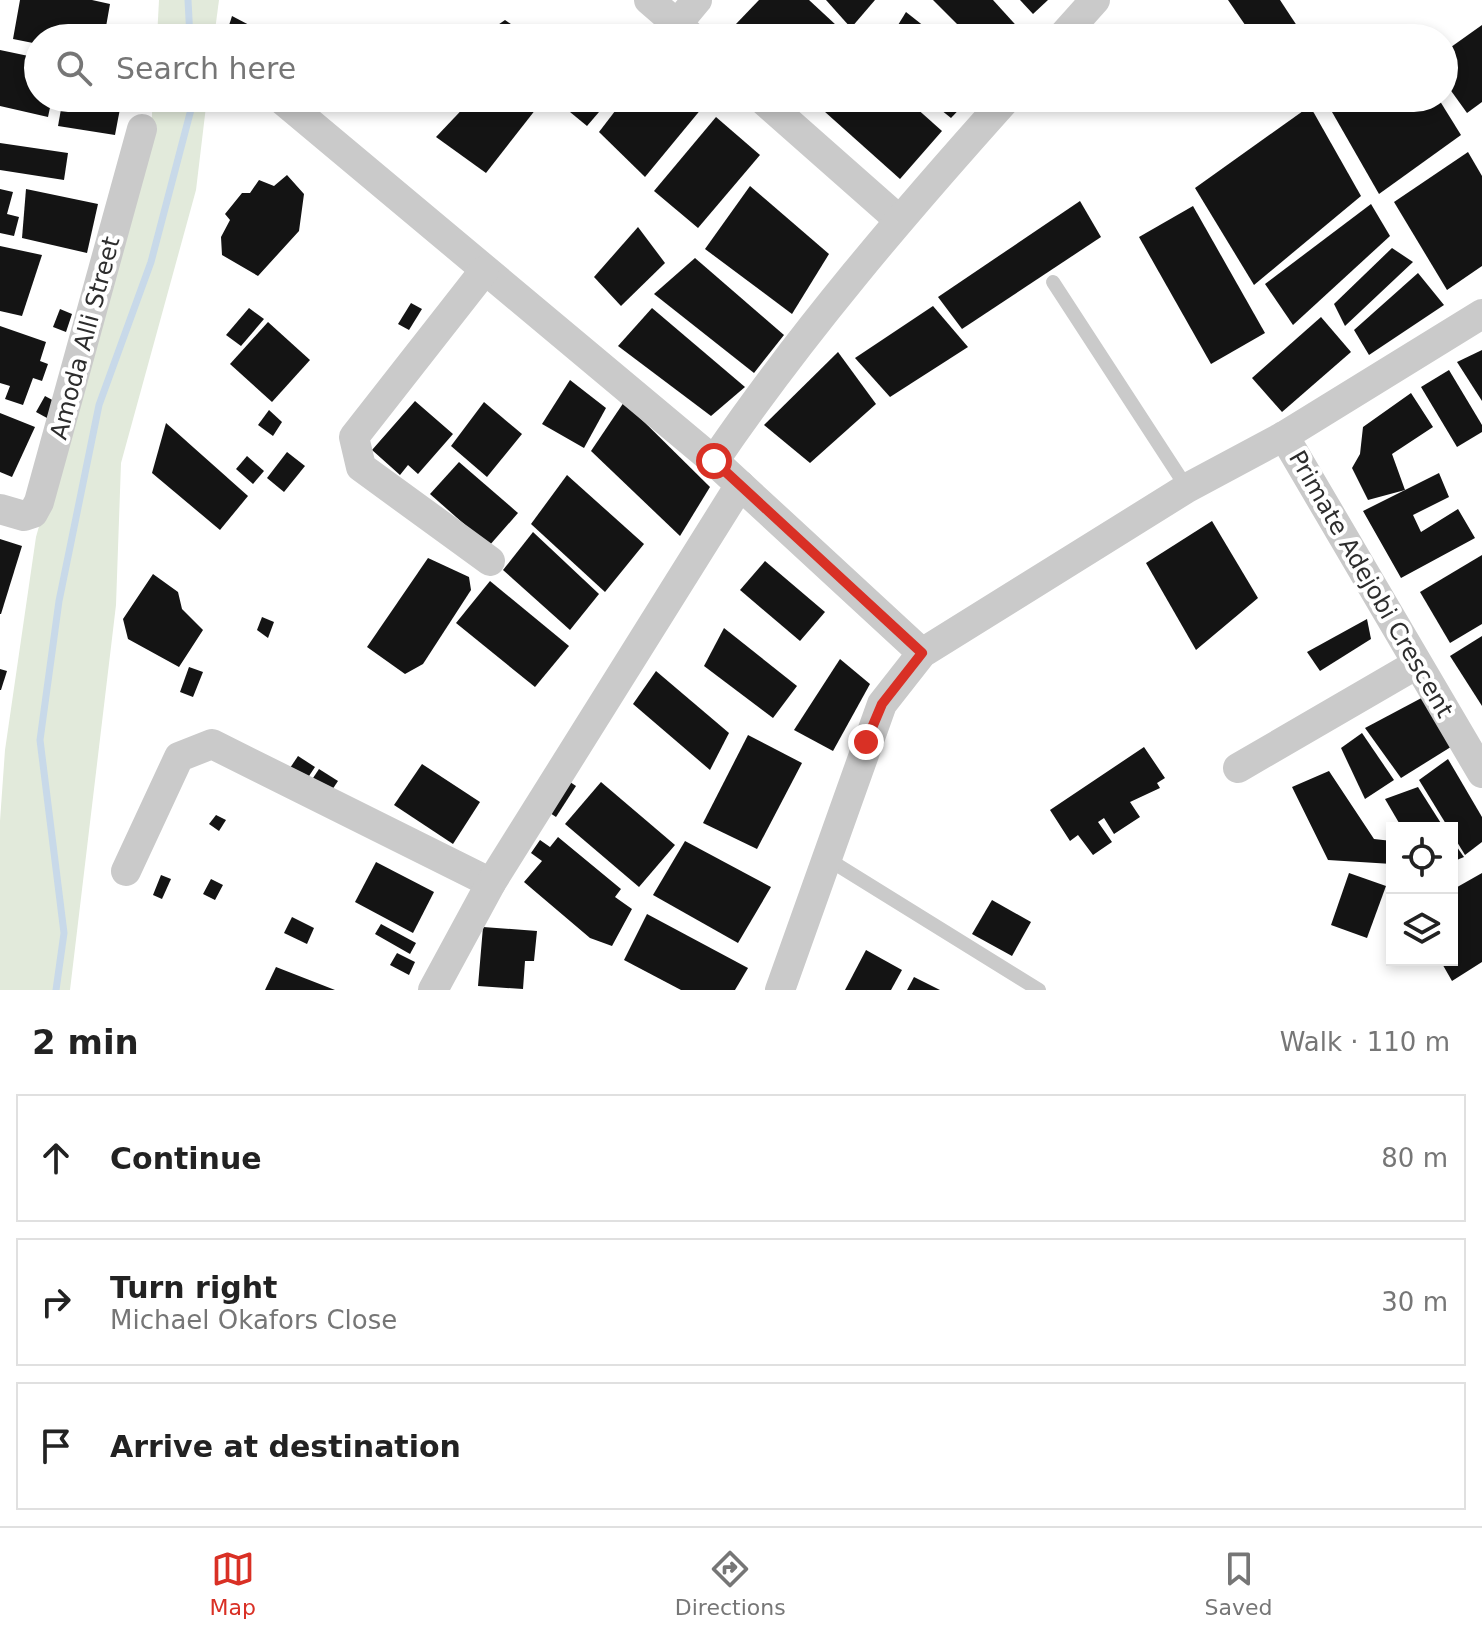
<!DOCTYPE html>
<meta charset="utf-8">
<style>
:root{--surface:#fff;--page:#f2f2f2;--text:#222;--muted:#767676;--line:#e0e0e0;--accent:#d93025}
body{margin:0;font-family:"DejaVu Sans",sans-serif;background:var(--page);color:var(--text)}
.controls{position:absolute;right:24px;bottom:24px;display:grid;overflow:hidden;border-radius:0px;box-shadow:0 4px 12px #0003}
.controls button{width:72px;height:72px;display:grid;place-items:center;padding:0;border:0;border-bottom:2px solid var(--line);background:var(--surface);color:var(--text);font:40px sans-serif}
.stop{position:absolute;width:24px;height:24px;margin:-18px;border:6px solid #d93025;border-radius:50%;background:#fff}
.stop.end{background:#d93025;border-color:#fff;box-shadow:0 2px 8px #0008}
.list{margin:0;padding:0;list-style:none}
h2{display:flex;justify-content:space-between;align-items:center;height:104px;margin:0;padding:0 32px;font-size:34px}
h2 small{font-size:26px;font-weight:400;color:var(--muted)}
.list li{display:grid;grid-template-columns:52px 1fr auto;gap:24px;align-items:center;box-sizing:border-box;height:128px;margin:0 16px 16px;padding:0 16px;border:2px solid var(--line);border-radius:0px}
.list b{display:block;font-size:30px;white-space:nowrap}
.list p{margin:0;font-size:26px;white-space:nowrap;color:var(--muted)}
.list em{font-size:26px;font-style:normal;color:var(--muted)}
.icon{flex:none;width:44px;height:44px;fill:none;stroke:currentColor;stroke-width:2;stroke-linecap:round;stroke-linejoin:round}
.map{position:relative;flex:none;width:1482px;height:990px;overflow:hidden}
.search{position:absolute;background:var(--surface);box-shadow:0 4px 12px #0003;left:24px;right:24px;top:24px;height:88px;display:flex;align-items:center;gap:20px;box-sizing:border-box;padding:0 28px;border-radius:44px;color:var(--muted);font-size:30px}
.sheet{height:536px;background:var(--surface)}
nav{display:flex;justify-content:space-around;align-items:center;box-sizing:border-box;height:112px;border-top:2px solid var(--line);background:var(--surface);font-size:22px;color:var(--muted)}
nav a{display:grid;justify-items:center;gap:4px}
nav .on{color:var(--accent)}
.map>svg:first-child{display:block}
</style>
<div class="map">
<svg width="1482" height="990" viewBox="0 0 1482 990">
<rect width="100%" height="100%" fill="#fff"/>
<g fill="#e2eadb">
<polygon points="159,0 219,0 214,38 157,38"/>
<polygon points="153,98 207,98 196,190 121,463 116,605 70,990 0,990 0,821 5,750 36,537 151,130"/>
</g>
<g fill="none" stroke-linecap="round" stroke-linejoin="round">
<g stroke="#c8d9e9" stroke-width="7">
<polyline points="188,0 190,38"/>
<polyline points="56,990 64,933 40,740 59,601 99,405 151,262 194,98"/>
</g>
</g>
<g fill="#141414">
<polygon points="20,0 92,0 110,4 104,38 38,38 38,44 13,39"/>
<polygon points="759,0 809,0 850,38 748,38 735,25"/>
<polygon points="826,0 875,0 851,28"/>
<polygon points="933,0 993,0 1023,33 1020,38 971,38"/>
<polygon points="1020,0 1048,0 1033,14"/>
<polygon points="1228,0 1280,0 1305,38 1254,38"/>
<polygon points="906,12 939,38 890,38"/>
<polygon points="232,16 253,27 246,38 225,38"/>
<polygon points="505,20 531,38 479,38"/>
<polygon points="1482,25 1482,102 1467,113 1444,81 1444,52"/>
<polygon points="604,28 615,38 595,38"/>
<polygon points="0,50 38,58 38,98 52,98 48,117 0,106"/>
<polygon points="63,98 122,98 115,135 58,126"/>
<polygon points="473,98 523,98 536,109 486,173 436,137"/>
<polygon points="553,98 611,98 587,126"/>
<polygon points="625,98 691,98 702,108 645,177 599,132"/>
<polygon points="818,98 905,98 942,131 900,179 815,103"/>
<polygon points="926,98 970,98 951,118"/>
<polygon points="1324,98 1438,98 1461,135 1379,194"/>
<polygon points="1310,106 1361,196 1254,285 1195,188"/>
<polygon points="716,117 760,155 698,228 654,191"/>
<polygon points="0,143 68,153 64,180 0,170"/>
<polygon points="1468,152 1482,176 1482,266 1447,290 1394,202"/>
<polygon points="287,175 304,194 299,231 258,276 222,255 221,237 230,220 225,214 242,193 250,193 259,180 274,186"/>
<polygon points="750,186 829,254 792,314 705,249"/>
<polygon points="0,189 13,192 7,214 19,217 14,236 0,233"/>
<polygon points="26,189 98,204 87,253 22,238"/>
<polygon points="1080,201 1101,237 962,329 938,297"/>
<polygon points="1371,204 1390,236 1293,325 1265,284"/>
<polygon points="1193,206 1265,333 1211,364 1139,237"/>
<polygon points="638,227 665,263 621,306 594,277"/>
<polygon points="0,246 42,255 22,316 0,311"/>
<polygon points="1392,248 1413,262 1345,326 1334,304"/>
<polygon points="695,258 784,335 754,373 654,294"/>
<polygon points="1418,273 1444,305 1369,355 1354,330"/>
<polygon points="411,303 422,309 409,330 398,324"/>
<polygon points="933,306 968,347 890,397 855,358"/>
<polygon points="249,308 264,319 241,346 226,335"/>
<polygon points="652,308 745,387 711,416 618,346"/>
<polygon points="60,309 72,314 66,332 53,327"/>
<polygon points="1321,317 1351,352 1282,412 1252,378"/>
<polygon points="268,322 310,360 272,402 230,364"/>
<polygon points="0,326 46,342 40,361 48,364 42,381 33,378 23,405 5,399 10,386 0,383"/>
<polygon points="1482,350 1482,401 1457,362"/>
<polygon points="838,352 876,404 810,463 764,425"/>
<polygon points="1449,370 1482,425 1482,432 1457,447 1421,387"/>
<polygon points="570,380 606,408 584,448 542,424"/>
<polygon points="1411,393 1433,427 1392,454 1405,490 1368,500 1352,468 1360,454 1363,427"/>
<polygon points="45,396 56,402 47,418 36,412"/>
<polygon points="415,401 453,434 418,474 408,465 400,475 372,450"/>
<polygon points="484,402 522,434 487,477 451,446"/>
<polygon points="624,402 710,487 680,536 591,451"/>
<polygon points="269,410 282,422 273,436 258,425"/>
<polygon points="0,413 35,427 12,477 0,472"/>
<polygon points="166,423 248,496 220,530 152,473"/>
<polygon points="287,452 305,466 284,492 267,478"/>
<polygon points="247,456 264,471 253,484 236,469"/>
<polygon points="459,462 518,513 489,546 430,494"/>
<polygon points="1439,473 1449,497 1413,515 1421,532 1458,509 1475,538 1401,578 1363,511"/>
<polygon points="567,475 644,544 605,592 531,524"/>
<polygon points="1212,521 1258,598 1196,650 1146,563"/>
<polygon points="533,532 599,594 570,630 503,570"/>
<polygon points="0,539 22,546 1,614 0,614"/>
<polygon points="1482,555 1482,624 1450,643 1420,592"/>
<polygon points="428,558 469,577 471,590 423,664 405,674 367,647"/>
<polygon points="765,561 825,612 800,641 740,590"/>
<polygon points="153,574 178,592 182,609 203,630 179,667 128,639 123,619"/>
<polygon points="490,581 569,646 535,687 456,623"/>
<polygon points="262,617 274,622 268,638 257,630"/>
<polygon points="1367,619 1371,639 1320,671 1307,652"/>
<polygon points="724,628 797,686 773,718 704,666"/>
<polygon points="1482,636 1482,706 1450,656"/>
<polygon points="840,659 870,684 833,751 794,730"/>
<polygon points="189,667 203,672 193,697 180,692"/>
<polygon points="0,669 7,671 1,690 0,690"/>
<polygon points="656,671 729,733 710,770 633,704"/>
<polygon points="1429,694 1454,745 1401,778 1365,728"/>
<polygon points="1362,733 1394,780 1365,799 1341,748"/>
<polygon points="748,735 802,763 757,849 703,823"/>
<polygon points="1144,747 1165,778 1157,783 1160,788 1130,802 1140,817 1114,834 1104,818 1098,822 1112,842 1093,855 1078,835 1070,841 1050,810"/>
<polygon points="298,756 315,767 307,779 290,768"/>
<polygon points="1448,759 1482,817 1482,842 1465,855 1419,780"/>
<polygon points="422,764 480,802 453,844 394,805"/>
<polygon points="319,769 338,781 330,793 311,781"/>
<polygon points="1329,771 1374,839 1392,841 1392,864 1328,860 1292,787"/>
<polygon points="567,780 576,786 556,817 547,811"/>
<polygon points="601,782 675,845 639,887 565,824"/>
<polygon points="1418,787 1444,828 1402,828 1385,799"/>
<polygon points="216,815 226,820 219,831 209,824"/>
<polygon points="558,837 621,889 615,897 632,909 612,946 590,938 524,882 542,861 531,853 540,840 550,847"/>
<polygon points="1452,840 1464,857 1452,862"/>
<polygon points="685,841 771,887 738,943 653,895"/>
<polygon points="376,862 434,892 413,933 355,902"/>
<polygon points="1349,873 1386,886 1367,938 1331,925"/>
<polygon points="1482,873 1482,962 1452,981 1440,960 1452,960 1452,890"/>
<polygon points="161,875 171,879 162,899 153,895"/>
<polygon points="211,879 223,885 215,900 203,894"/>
<polygon points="992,900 1031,922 1012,956 972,934"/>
<polygon points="647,914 748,968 735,990 681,990 624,960"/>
<polygon points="292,917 314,928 307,944 284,933"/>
<polygon points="381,924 416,943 410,954 375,934"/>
<polygon points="483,927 537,931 534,961 525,961 523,989 478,986"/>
<polygon points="866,950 902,970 891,990 845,990"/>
<polygon points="397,953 415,962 409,975 390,965"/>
<polygon points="276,967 335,990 265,990"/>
<polygon points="914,977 940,990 907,990"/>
</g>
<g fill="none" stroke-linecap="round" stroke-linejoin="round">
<g stroke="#cacaca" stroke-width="14">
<polyline points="1053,282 1187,488"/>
<polyline points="826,858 1039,990"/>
</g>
<g stroke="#cacaca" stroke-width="30">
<polyline points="649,0 693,38"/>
<polyline points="677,24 697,0"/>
<polyline points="1061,38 1095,0"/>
<polyline points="280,98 714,461 922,653"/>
<polyline points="761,98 898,219"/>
<polyline points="484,271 354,437 361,467 490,561"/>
<polyline points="1284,436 1482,773"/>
<path d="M714,461C802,332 903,214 1007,98"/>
<polyline points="0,509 24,516 33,513 39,502 142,129"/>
<polyline points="1238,768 1417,664"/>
<polyline points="126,871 179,757 212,744 491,883"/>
<polyline points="433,990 491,883 740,485"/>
<polyline points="780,990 882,704 922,653 1187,488 1284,436 1482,314"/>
</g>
</g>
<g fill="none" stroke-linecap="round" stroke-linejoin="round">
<polyline stroke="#d93025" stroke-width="10" points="714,461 922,653 882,704 866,742"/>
</g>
<g text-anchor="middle" stroke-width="8" stroke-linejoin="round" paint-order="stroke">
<g font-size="24" fill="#2d2d2d" stroke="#fff">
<text transform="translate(85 338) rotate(-75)" y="8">Amoda Alli Street</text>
<text transform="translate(1371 584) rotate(60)" y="8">Primate Adejobi Crescent</text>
</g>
</g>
</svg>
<div class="controls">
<button><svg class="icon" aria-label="locate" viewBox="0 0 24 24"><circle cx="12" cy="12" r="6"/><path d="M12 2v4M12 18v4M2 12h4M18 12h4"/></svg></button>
<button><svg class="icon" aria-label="layers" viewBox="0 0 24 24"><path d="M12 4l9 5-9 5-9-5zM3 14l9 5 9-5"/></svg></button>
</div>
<div class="stop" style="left:714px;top:461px"></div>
<div class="stop end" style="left:866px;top:742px"></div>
<div class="search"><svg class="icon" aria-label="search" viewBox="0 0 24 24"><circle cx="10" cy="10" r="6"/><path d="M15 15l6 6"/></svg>Search here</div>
</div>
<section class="sheet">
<h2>2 min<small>Walk · 110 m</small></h2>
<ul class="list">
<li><svg class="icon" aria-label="ahead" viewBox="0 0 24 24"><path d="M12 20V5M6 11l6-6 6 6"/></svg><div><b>Continue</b></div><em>80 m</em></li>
<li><svg class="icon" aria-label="right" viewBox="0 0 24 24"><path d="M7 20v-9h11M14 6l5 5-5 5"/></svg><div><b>Turn right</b><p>Michael Okafors Close</p></div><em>30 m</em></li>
<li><svg class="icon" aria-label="arrive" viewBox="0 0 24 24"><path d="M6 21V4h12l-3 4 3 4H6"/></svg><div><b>Arrive at destination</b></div></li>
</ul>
</section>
<nav>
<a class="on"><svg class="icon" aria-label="map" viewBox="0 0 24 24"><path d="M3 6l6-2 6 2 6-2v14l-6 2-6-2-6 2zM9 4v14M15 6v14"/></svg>Map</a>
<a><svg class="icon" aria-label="directions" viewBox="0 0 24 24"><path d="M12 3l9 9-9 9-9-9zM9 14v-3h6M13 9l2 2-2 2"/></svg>Directions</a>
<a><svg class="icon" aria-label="saved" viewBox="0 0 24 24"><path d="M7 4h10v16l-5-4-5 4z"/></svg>Saved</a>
</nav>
